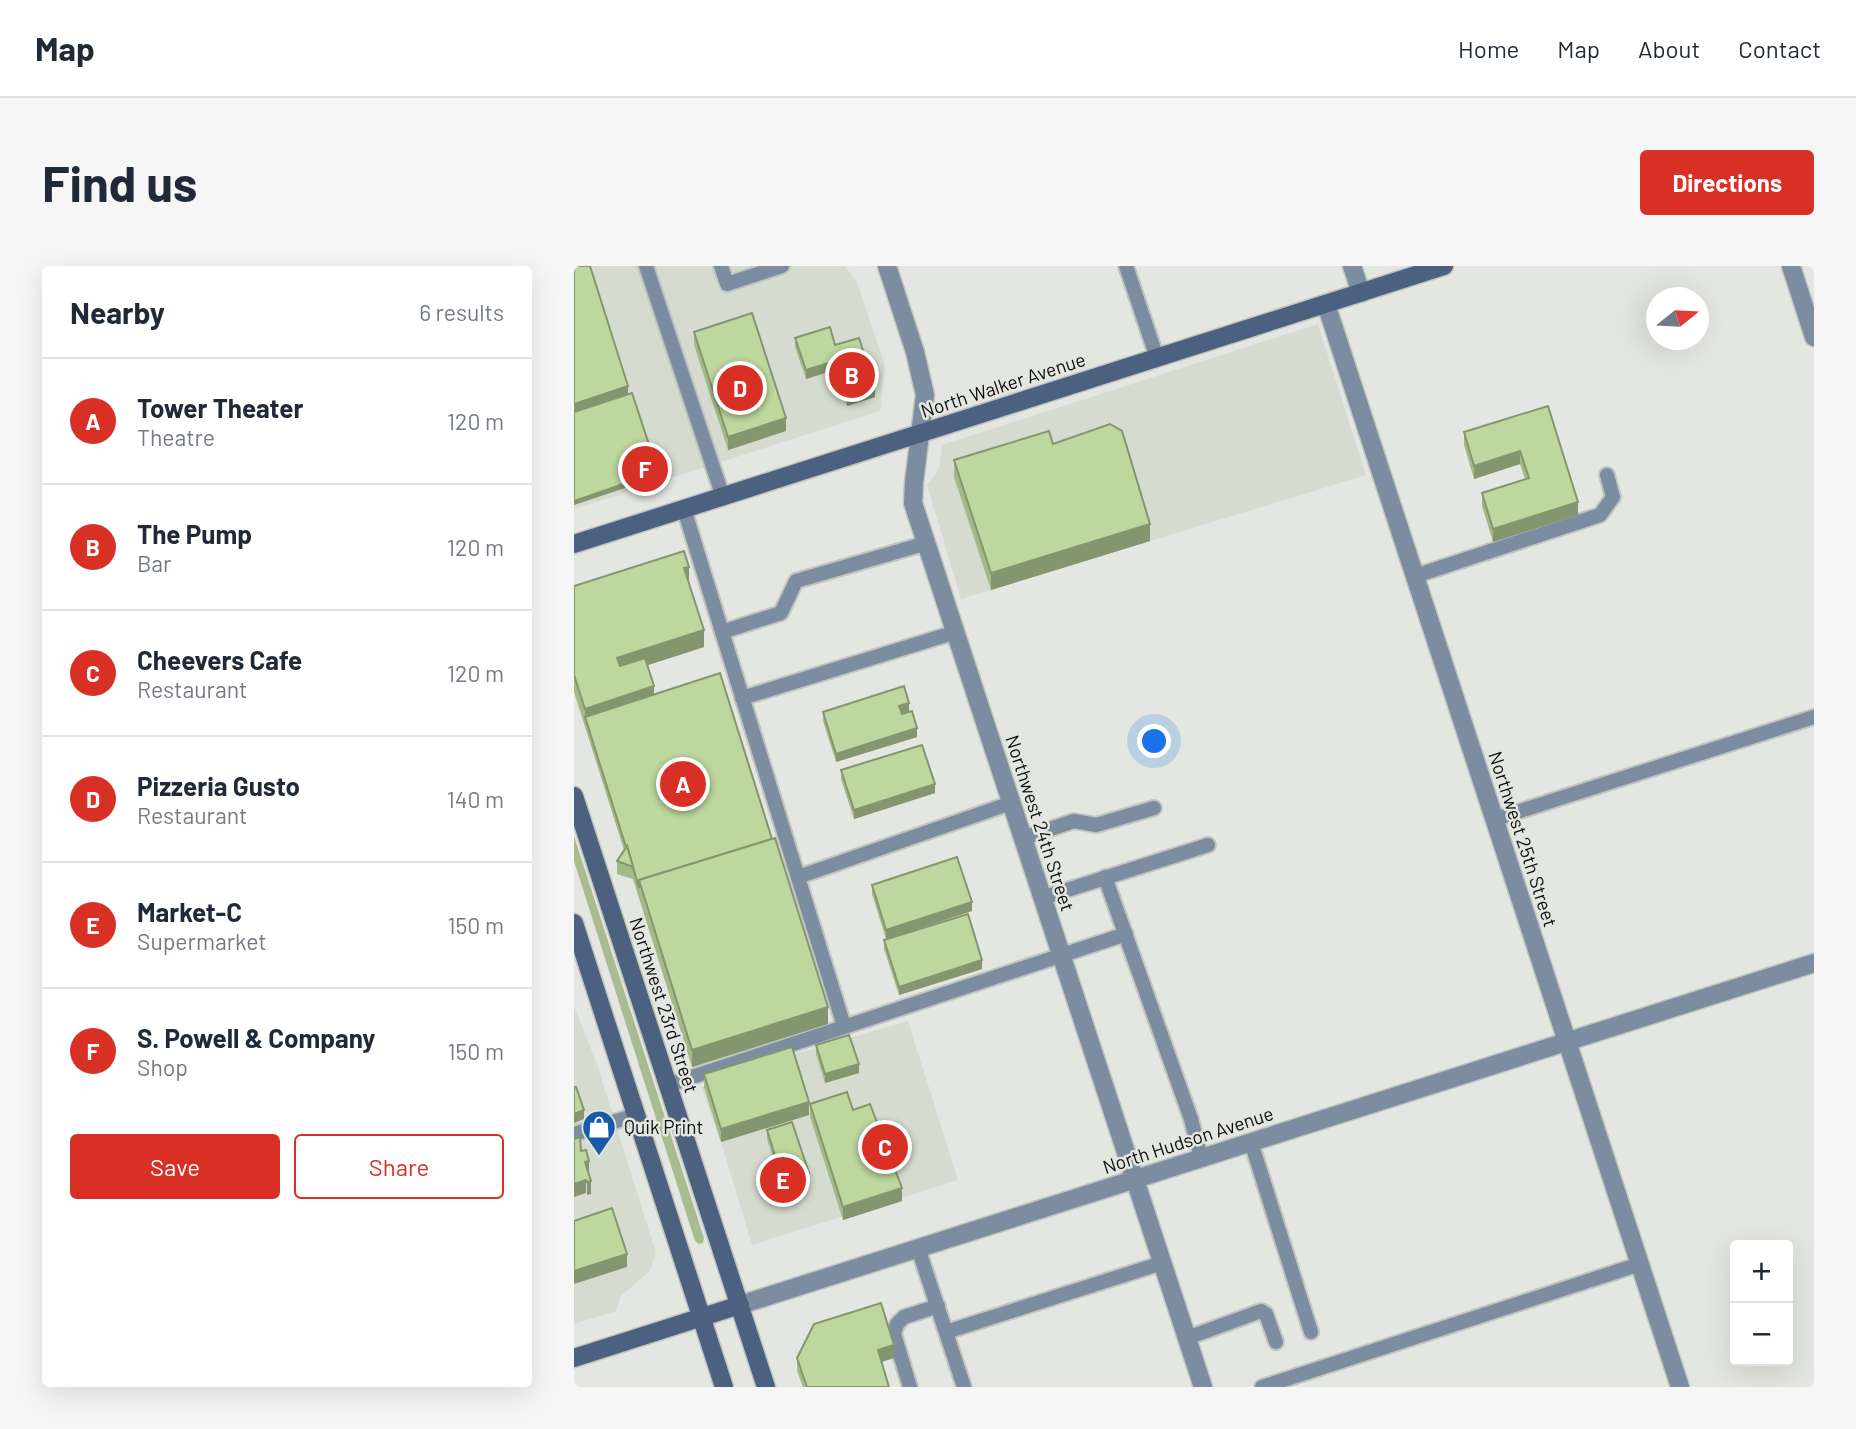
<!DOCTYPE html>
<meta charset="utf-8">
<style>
:root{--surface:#fff;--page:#f6f6f7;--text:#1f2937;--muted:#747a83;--line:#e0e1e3;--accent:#d93025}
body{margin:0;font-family:Barlow,sans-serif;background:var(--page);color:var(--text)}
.controls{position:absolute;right:21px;bottom:21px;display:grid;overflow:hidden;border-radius:7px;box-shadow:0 7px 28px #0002}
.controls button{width:63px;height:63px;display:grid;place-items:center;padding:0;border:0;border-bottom:2px solid var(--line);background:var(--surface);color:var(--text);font:35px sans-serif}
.compass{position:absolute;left:1072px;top:21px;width:63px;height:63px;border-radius:50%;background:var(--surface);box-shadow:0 7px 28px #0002;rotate:72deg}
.you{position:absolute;left:581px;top:476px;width:24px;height:24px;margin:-18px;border:5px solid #fff;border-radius:50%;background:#1a73e8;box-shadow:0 0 0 10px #1a73e833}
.badge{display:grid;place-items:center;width:46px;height:46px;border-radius:50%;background:var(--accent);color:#fff;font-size:23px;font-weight:700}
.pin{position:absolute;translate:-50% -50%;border:4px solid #fff;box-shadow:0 2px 7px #0006}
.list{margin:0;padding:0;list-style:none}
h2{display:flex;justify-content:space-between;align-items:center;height:91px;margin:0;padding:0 28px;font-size:30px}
h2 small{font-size:23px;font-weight:400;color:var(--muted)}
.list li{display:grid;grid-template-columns:46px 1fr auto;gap:21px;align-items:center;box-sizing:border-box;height:126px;padding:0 28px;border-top:2px solid var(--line)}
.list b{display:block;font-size:26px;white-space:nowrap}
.list p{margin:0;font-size:23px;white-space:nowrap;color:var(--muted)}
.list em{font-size:23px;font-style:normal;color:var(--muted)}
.actions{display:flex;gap:14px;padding:21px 28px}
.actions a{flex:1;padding:16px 0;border:2px solid var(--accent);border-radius:7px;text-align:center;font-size:24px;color:var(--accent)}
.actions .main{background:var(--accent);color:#fff}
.map{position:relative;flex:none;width:1240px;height:1121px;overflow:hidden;border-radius:7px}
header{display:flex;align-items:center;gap:42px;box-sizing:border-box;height:98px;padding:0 35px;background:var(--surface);border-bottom:2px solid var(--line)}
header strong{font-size:33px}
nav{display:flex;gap:38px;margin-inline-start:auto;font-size:24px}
.intro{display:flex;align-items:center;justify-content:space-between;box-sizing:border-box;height:168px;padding:0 42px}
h1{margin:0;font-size:49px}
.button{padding:18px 32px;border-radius:7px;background:var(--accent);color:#fff;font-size:24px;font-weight:700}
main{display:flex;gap:42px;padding:0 42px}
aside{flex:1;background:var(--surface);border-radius:7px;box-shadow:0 7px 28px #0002}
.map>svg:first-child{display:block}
</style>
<header>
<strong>Map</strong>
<nav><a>Home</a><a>Map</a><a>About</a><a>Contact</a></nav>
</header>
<div class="intro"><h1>Find us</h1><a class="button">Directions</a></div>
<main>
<aside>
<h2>Nearby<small>6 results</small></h2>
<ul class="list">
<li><span class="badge">A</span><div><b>Tower Theater</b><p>Theatre</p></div><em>120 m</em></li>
<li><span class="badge">B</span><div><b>The Pump</b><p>Bar</p></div><em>120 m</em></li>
<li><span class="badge">C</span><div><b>Cheevers Cafe</b><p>Restaurant</p></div><em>120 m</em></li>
<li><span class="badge">D</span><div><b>Pizzeria Gusto</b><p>Restaurant</p></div><em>140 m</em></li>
<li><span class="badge">E</span><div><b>Market-C</b><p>Supermarket</p></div><em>150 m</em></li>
<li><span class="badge">F</span><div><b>S. Powell &amp; Company</b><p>Shop</p></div><em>150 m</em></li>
</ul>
<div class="actions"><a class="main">Save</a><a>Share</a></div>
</aside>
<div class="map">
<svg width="1240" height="1121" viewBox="0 0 1240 1121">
<rect width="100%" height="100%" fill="#e4e7e1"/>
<g fill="#d6dbcf">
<polygon points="0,0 271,0 283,16 311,99 306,145 0,243"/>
<polygon points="744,58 792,209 387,333 353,219 365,203 368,179"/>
<polygon points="0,740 23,798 82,987 76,1005 47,1030 42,1045 0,1058"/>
<polygon points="334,755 384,914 178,979 147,876 127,821 221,788"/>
</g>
<polygon fill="#a8bc8f" points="0,570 130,972 129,977 125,978 121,975 0,595"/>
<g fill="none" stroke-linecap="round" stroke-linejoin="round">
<g stroke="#c1c4bf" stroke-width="18">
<g id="lane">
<polyline points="72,0 149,231"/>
<polyline points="147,0 153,18 208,0"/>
<polyline points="552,0 583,92"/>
<polyline points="110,243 270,760"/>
<polyline points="841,310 1026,249 1039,231 1033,209"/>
<polyline points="148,366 207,347 222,315 353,277"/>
<polyline points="168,432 382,366"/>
<polyline points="921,553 1240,451"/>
<polyline points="449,572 500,555 522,559 580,542"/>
<polyline points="224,611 437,537"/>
<polyline points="531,611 617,853 627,892"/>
<polyline points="468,632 634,579"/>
<polyline points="94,819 552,668"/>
<polyline points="0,868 62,849"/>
<polyline points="677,876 737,1066"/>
<polyline points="344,982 390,1121"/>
<polyline points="372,1066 588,997"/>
<polyline points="613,1072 687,1045 692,1048 702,1076"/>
<polyline points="336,1121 320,1068 323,1058 330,1051 364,1040"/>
<polyline points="688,1121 1066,998"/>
</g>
</g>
<g stroke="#c1c4bf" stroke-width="21">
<g id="street">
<polyline points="313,0 341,86 351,129 340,216 339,237 629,1121"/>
<polyline points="778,0 787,27"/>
<polyline points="1217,0 1240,71"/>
<polyline points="752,38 1106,1121"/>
<polyline points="166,1039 1240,697"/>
</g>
</g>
<g stroke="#c1c4bf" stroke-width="21">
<g id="secondary">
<polyline points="0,278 870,0"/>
<polyline points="0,530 192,1121"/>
<polyline points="0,657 150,1121"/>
<polyline points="0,1092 166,1039"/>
</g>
</g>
<use href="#lane" stroke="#7c8ca1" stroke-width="14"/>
<use href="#street" stroke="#7c8ca1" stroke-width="18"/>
<use href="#secondary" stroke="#4b617f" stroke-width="18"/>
</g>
<g fill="#a3b988">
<polygon points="120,66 212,165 154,184 120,79"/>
<polygon points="221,72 261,79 301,131 273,140 261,104 232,113 221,81"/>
<polygon points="974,140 1004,249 919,276 908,240 908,227 951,213 946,198 900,213 890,179 890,166"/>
<polygon points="479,178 576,275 417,324 380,211 380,194"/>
<polygon points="115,317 130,381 74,399 80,428 254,758 118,801 59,613 43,608 43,595 50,584 0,426 0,320"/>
<polygon points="249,446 335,446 343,471 262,496 249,455"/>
<polygon points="267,504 361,527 280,553 267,513"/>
<polygon points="298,619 398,645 312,673 298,628"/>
<polygon points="310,674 408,703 325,729 310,683"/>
<polygon points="242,779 285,807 251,817 242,788"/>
<polygon points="130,808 235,849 147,876 130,821"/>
<polygon points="236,838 279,844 328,935 269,954 236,851"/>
<polygon points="193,864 235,916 209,924 193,873"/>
<polygon points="223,1092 320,1092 307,1096 315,1121 229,1121 223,1105"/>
</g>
<g fill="#84966f">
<polygon points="261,95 261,104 232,113 232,104"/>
<polygon points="54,120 54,133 0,151 0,138"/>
<polygon points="301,122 301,131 273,140 273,132"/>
<polygon points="212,152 212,165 154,184 154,171"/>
<polygon points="946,185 946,198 900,213 900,200"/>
<polygon points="84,206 84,211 0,239 0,235"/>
<polygon points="1004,236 1004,249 919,276 919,263"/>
<polygon points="576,258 576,275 417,324 417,307"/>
<polygon points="115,301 115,318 110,302"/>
<polygon points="130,364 130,381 43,409 43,392"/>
<polygon points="80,420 80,437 11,451 11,443"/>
<polygon points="335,437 335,446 325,449 325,440"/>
<polygon points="343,462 343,471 262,496 262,488"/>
<polygon points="361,518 361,527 280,553 280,544"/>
<polygon points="398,636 398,645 312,673 312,664"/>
<polygon points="408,694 408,703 325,729 325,721"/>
<polygon points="254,741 254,758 118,801 118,784"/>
<polygon points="285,798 285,807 251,817 251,808"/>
<polygon points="235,836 235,849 147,876 147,863"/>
<polygon points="10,844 10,853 0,857 0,848"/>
<polygon points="15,895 15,908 11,896"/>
<polygon points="235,907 235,916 209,924 209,915"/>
<polygon points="12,914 12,927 0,931 0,918"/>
<polygon points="17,915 17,928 13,929 13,916"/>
<polygon points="328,922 328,935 269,954 269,941"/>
<polygon points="53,988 53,1001 0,1018 0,1005"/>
<polygon points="320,1079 320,1092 304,1097 304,1084"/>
</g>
<g fill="#bdd79e" stroke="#84966f" stroke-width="2">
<polygon points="0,0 16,0 54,120 0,138"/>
<polygon points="178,47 212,152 154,171 120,66"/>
<polygon points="256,61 261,79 285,72 301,122 273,132 261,95 232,104 221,72"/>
<polygon points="58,127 84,206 0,235 0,146"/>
<polygon points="974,140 1004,236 919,263 908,227 955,212 946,185 900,200 890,166"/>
<polygon points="536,158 548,165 576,258 417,307 380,194 475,165 479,178"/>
<polygon points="110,285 115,301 110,302 130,364 43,392 46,400 71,392 80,420 11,443 0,409 0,320"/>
<polygon points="146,407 198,573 65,614 65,622 53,580 52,581 11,451"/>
<polygon points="330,420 335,437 325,440 328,448 338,445 343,462 262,488 249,446"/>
<polygon points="348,479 361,518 280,544 267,504"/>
<polygon points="201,572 254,741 118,784 65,614"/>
<polygon points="53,580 56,590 59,601 43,595"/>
<polygon points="383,591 398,636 312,664 298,619"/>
<polygon points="394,648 408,694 325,721 310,674"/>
<polygon points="275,769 285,798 251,808 242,779"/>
<polygon points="218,781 235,836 147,863 130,808"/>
<polygon points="0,821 2,821 10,844 0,848"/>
<polygon points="273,826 279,844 296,838 328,922 269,941 236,838"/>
<polygon points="218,856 235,907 209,915 193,864"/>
<polygon points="6,871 7,885 12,884 15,895 11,896 17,915 13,916 12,914 0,918 0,873"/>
<polygon points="38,942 53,988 0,1005 0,955"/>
<polygon points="307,1037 320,1079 304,1084 315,1121 233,1121 223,1092 240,1058"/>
</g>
<defs>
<g id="shop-pin" transform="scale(1.75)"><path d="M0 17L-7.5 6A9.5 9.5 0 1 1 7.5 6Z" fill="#185aaa" stroke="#e4e7e1"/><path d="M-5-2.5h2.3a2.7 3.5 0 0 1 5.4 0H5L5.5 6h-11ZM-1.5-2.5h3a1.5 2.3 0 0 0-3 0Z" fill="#fff"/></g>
</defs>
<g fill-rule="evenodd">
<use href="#shop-pin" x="25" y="861"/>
</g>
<g text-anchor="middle" stroke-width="5" stroke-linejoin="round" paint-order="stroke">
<g font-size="19" fill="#0c0d0b" stroke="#e4e7e1">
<text transform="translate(429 119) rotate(-18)" y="7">North Walker Avenue</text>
<text transform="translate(466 557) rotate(72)" y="7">Northwest 24th Street</text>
<text transform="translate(949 573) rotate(72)" y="7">Northwest 25th Street</text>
<text transform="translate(90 739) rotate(72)" y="7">Northwest 23rd Street</text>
<text transform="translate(614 874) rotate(-18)" y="7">North Hudson Avenue</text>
</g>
<g font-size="19" fill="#0c0d0b" stroke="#e4e7e1" text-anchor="start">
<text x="50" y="868">Quik Print</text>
</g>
</g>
</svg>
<div class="controls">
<button>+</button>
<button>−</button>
</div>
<svg class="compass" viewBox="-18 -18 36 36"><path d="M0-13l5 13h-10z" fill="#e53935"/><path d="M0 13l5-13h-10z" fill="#747a83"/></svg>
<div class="you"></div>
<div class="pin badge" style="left:109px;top:518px">A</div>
<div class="pin badge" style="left:278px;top:109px">B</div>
<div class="pin badge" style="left:311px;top:881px">C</div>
<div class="pin badge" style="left:166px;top:122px">D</div>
<div class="pin badge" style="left:209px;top:914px">E</div>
<div class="pin badge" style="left:71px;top:203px">F</div>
</div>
</main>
